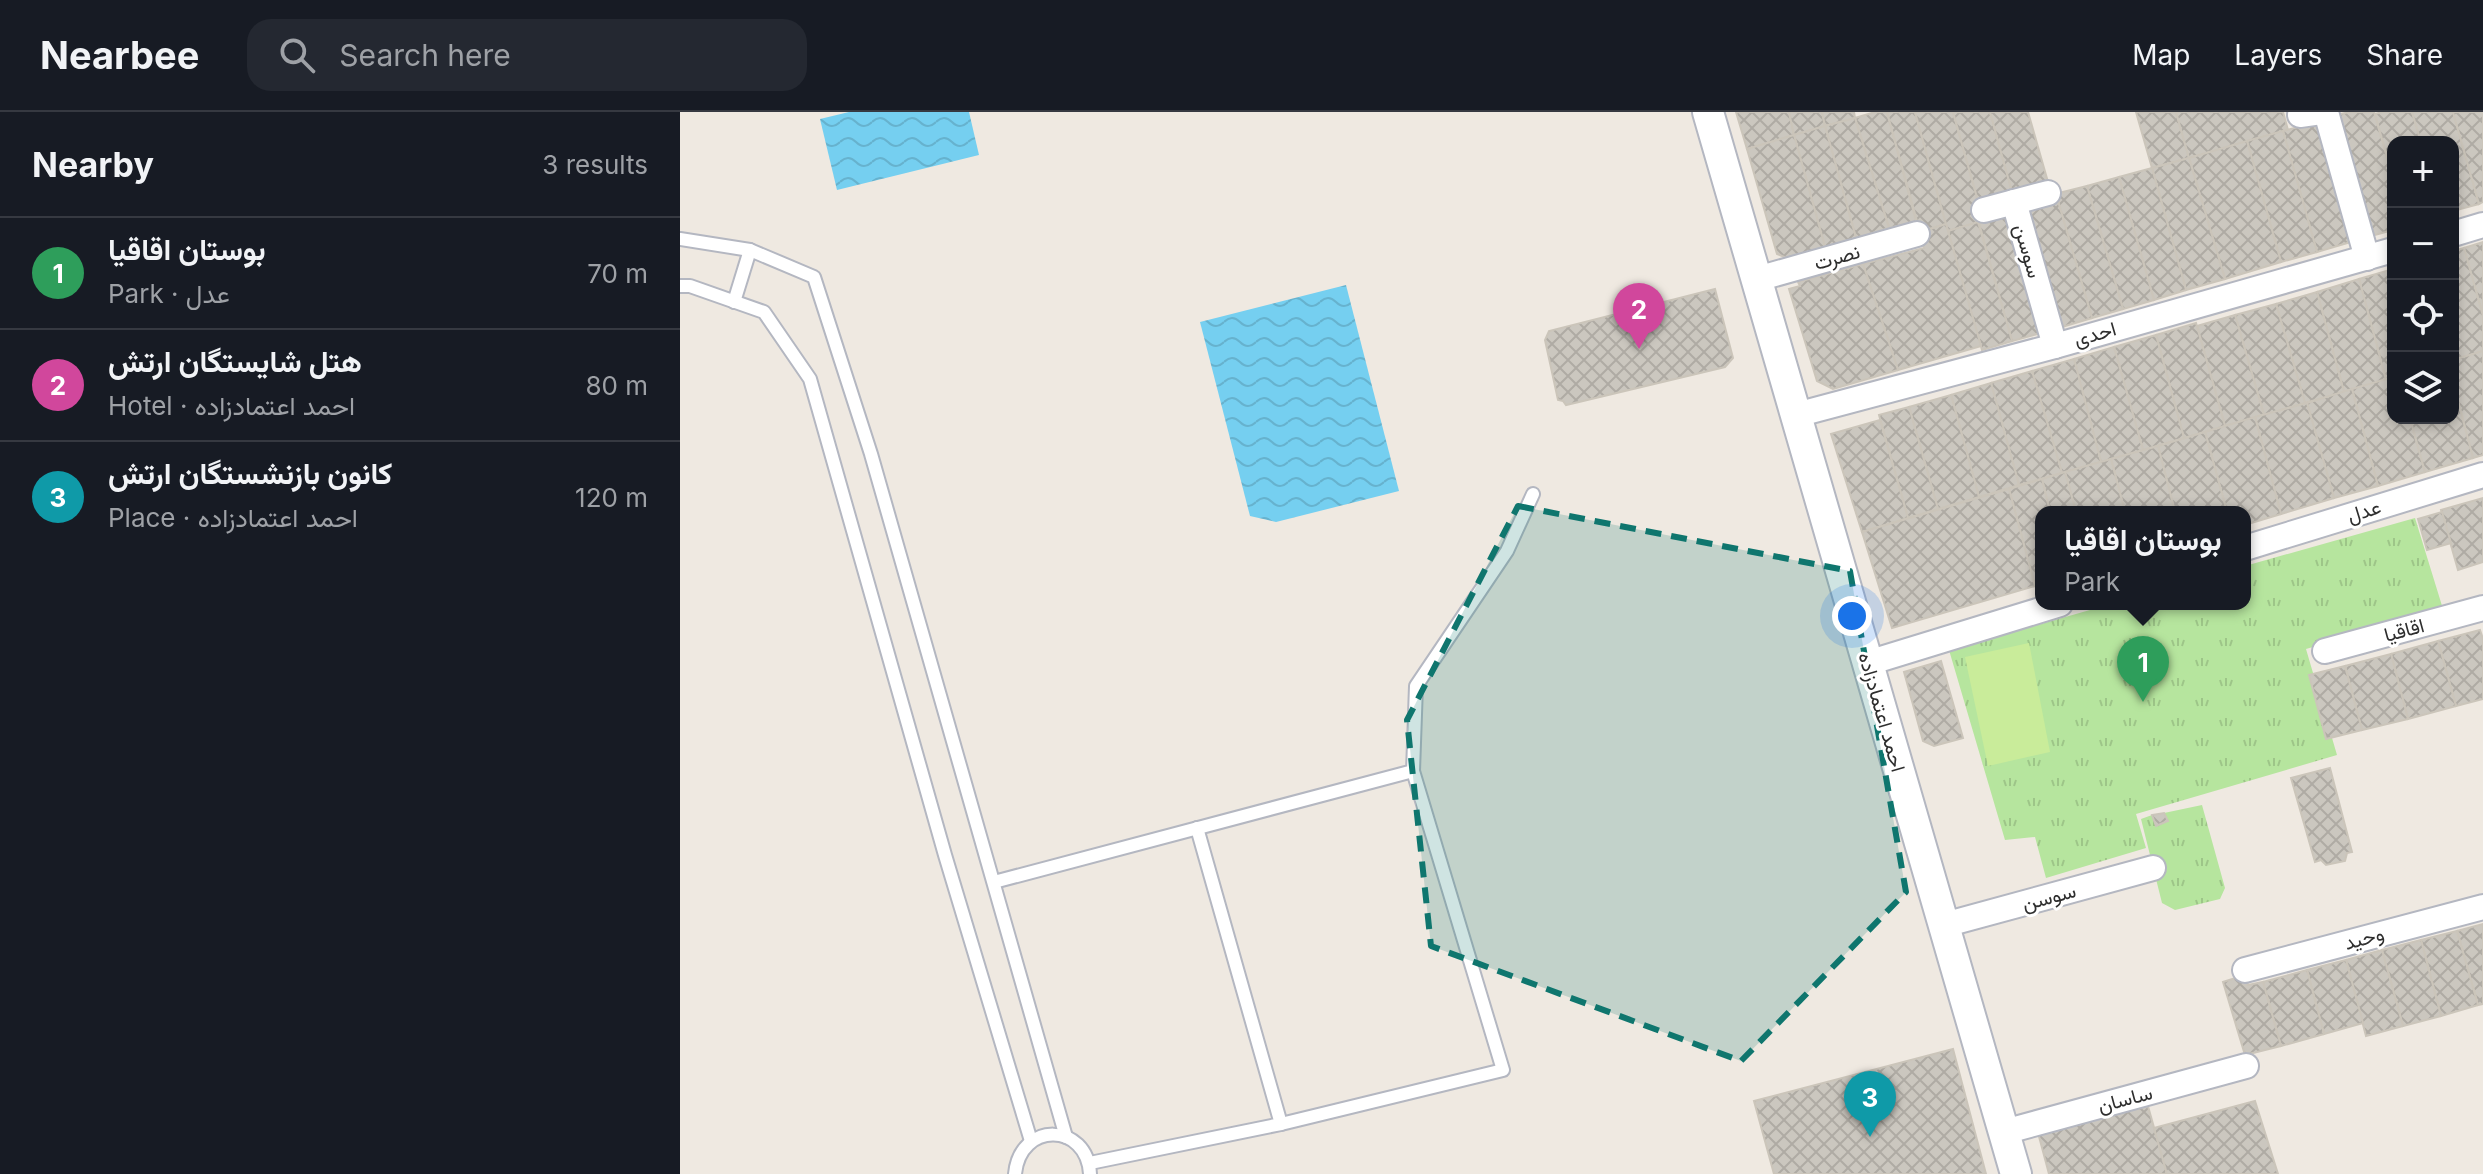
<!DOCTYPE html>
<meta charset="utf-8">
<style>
:root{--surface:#171b24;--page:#242831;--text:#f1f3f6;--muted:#9ea1a6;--line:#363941;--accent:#1a73e8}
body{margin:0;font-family:Inter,Vazirmatn,sans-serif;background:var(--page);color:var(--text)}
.controls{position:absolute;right:24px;top:24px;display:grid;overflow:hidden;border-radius:16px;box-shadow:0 4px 12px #0003}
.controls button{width:72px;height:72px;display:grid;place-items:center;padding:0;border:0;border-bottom:2px solid var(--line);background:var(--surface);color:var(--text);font:40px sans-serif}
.you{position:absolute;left:1172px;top:504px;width:28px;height:28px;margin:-20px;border:6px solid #fff;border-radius:50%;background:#1a73e8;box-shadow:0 0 0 12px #1a73e833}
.badge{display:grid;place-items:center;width:52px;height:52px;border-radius:50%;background:var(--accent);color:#fff;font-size:26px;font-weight:700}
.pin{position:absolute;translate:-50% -66px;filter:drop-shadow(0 2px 4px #0008)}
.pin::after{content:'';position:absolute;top:42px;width:28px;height:24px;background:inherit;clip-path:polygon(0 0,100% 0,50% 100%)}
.popup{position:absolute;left:1355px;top:394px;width:216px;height:104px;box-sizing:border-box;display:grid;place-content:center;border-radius:16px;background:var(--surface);filter:drop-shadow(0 2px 6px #0005);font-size:26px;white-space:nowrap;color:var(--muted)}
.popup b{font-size:30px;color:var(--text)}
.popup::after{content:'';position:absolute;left:50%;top:100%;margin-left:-16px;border:16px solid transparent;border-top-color:var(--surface)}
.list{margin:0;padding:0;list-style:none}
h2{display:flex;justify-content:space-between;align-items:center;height:104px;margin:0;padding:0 32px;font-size:34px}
h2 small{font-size:26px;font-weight:400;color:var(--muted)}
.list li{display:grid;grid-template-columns:52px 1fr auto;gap:24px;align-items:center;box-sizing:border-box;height:112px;padding:0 32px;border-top:2px solid var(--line)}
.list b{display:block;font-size:30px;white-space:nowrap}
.list p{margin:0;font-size:26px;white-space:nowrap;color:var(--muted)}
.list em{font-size:26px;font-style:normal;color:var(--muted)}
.icon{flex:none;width:44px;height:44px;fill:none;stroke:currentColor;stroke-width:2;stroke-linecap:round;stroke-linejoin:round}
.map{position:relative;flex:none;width:1803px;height:1062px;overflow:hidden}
header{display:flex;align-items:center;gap:48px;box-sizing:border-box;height:112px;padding:0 40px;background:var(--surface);border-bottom:2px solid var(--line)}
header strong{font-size:38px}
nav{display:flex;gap:44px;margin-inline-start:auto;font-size:28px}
.search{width:560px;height:72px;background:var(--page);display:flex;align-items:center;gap:20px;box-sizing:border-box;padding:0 28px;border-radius:24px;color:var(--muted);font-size:30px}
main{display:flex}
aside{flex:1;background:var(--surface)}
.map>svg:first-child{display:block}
</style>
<header>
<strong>Nearbee</strong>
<div class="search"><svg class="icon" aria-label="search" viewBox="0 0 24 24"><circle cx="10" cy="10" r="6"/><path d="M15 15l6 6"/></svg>Search here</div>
<nav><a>Map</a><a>Layers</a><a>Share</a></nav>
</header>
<main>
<aside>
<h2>Nearby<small>3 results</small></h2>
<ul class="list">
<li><span class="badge" style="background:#2e9e5b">1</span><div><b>بوستان اقاقیا</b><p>Park · عدل</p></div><em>70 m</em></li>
<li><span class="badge" style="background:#d1479c">2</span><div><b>هتل شایستگان ارتش</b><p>Hotel · احمد اعتمادزاده</p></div><em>80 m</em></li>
<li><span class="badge" style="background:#0f9aa8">3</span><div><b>کانون بازنشستگان ارتش</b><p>Place · احمد اعتمادزاده</p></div><em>120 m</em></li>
</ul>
</aside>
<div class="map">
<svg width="1803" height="1062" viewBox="0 0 1803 1062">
<defs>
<pattern id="grass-tufts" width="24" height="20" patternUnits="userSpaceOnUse" patternTransform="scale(2)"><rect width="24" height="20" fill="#b6e59e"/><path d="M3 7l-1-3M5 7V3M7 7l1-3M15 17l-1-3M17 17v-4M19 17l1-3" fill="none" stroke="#9dc588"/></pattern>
<pattern id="water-waves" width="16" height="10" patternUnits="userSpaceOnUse" patternTransform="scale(2)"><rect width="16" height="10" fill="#75cff0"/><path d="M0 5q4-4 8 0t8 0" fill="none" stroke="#66b2ce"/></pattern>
<pattern id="building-cross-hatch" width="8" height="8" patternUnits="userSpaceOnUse" patternTransform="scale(2)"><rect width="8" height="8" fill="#cbc7bf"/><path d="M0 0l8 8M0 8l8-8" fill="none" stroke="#afaba4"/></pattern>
</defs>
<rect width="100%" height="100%" fill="#efe9e1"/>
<g fill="url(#grass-tufts)">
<polygon points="1735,406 1763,497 1626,537 1657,643 1456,702 1466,736 1366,766 1355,725 1325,728 1269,538 1431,492 1565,492 1565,454"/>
<polygon points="1522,693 1545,776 1540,787 1495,798 1482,791 1461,707 1472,703 1477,714 1487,709 1484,701"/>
</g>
<polygon fill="#c9ec9a" points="1349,531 1370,640 1308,654 1285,545"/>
<g fill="url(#water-waves)">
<polygon points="169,0 289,0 299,43 157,78 140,7"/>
<polygon points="666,173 719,379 596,410 570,404 520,210"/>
</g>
<g fill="url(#building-cross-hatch)" stroke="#cbc5ba" stroke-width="2">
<polygon points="1056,0 1109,0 1114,23 1067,37"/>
<polygon points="1109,0 1142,0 1145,14 1114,23"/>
<polygon points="1142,0 1174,0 1175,6 1145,14"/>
<polygon points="1195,0 1207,0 1236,109 1209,116 1175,6"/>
<polygon points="1207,0 1235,0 1266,112 1240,120"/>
<polygon points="1235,0 1273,0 1304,110 1268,119"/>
<polygon points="1273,0 1310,0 1332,80 1298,89"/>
<polygon points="1310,0 1348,0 1368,70 1332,80"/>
<polygon points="1456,0 1496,0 1509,46 1472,56"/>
<polygon points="1496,0 1603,0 1608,18 1509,46"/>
<polygon points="1669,0 1694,0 1713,66 1713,118 1691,124 1657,3"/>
<polygon points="1702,0 1732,0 1741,30 1713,30 1713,66 1695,2"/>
<polygon points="1732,0 1773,0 1799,92 1773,99 1773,30 1741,30"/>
<polygon points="1773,0 1803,0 1803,90 1799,92"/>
<polygon points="1175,6 1209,116 1176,126 1145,14"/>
<polygon points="1640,9 1674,129 1637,140 1603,19"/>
<polygon points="1145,14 1176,126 1145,135 1114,23"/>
<polygon points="1603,19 1637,140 1601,150 1567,29"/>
<polygon points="1114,23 1145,135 1107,146 1097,142 1067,37"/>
<polygon points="1567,29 1601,150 1545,167 1509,46"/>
<polygon points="1509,46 1545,167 1506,178 1472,56"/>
<polygon points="1472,56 1506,178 1474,188 1439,65"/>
<polygon points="1439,65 1474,188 1443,197 1407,74"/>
<polygon points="1407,74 1443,197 1412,206 1378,89 1374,91 1371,83"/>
<polygon points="1378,89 1412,206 1382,215 1348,98"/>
<polygon points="1329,103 1361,221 1332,229 1299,111"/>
<polygon points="1298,110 1332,229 1302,238 1268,119"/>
<polygon points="1266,112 1301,234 1218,258 1183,152 1244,136 1240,120"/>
<polygon points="1803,130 1803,204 1784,136"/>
<polygon points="1784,136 1803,204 1803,239 1777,247 1773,233 1773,139"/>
<polygon points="1183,152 1218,258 1153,277 1137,269 1109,177 1120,174 1118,170"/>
<polygon points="1713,157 1713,265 1706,268 1679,167"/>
<polygon points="1679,167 1706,268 1664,280 1637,180"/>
<polygon points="1035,177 1053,246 1045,255 886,293 883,289 878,288 865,228 869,219"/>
<polygon points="1637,180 1664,280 1625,291 1596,192"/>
<polygon points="1596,192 1625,291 1584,303 1555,203"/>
<polygon points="1555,203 1584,303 1545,314 1517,214"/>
<polygon points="1516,211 1545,314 1504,326 1476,223"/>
<polygon points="1476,223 1504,326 1463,338 1434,235"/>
<polygon points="1434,235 1463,338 1421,350 1394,247"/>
<polygon points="1803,239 1803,343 1793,346 1773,270 1773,248"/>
<polygon points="1394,247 1421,350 1382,361 1352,259"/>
<polygon points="1352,259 1382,361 1339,373 1311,271"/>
<polygon points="1713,265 1713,306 1730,306 1745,360 1698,374 1672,277"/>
<polygon points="1773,270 1793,346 1745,360 1730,306 1773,306"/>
<polygon points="1311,271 1339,373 1299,385 1271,283"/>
<polygon points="1672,277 1698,374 1654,386 1627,291"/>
<polygon points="1271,283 1299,385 1258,397 1229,295"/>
<polygon points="1627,291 1654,386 1601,402 1575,305"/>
<polygon points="1229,295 1258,397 1228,406 1199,303"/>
<polygon points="1575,305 1601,402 1565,413 1565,400 1547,400 1525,320"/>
<polygon points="1200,308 1228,406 1182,420 1151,322"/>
<polygon points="1525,320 1547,400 1495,400 1478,334"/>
<polygon points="1478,334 1495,400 1445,400 1431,347"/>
<polygon points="1431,347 1445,400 1396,400 1385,360"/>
<polygon points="1385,360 1396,400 1370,400 1362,367"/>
<polygon points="1362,367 1370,400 1361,400 1361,473 1355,474 1329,377"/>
<polygon points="1329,377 1355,474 1212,516 1182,420"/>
<polygon points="1803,386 1803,450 1778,458 1761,398"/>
<polygon points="1762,400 1771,431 1747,438 1738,407"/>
<polygon points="1800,518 1803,527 1803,587 1776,594 1758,529"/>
<polygon points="1758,529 1776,594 1728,607 1711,542"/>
<polygon points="1711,542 1728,607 1682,618 1665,554"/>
<polygon points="1261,549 1283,626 1254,634 1243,629 1224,560"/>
<polygon points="1665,554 1682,618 1646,627 1629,563"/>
<polygon points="1650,656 1672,740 1667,741 1665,749 1646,753 1641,748 1635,750 1611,666"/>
<polygon points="1484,701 1488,709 1476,714 1472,703"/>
<polygon points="1803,812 1803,892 1798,893 1777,819"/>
<polygon points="1777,819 1798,893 1761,904 1741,828"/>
<polygon points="1741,828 1761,904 1723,914 1702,838"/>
<polygon points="1702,838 1723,914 1686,924 1666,848"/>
<polygon points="1666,848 1683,911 1644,922 1627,858"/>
<polygon points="1627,858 1644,922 1601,934 1583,870"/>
<polygon points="1565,863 1568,873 1583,870 1601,934 1565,943 1543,870"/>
<polygon points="1273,937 1306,1062 1094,1062 1074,989"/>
<polygon points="1466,987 1487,1062 1369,1062 1357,1017"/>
<polygon points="1575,989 1598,1062 1487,1062 1474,1016"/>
</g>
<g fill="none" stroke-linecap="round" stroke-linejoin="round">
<g stroke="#b4b7c1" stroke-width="16">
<g id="service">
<polyline points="0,127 70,138 134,165 191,342 386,1025"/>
<polyline points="0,174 10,174 84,200 130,267 265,743 351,1029"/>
<polyline points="54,190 70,138"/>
<polyline points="314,770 733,659 736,574 827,439 853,382"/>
<polyline points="601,1012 823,958 733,659"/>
<polyline points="410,1051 601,1012 517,716"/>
<path d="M335,1062C340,1009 407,1010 410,1062"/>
</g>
</g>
<g stroke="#b4b7c1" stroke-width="28">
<g id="minor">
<polyline points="1646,0 1687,146"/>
<polyline points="1620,3 1641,0"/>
<polyline points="1334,90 1375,234"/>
<polyline points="1304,98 1368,81"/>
<polyline points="1773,122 1803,113"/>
<polyline points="1077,167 1237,122"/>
<polyline points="1116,303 1375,234 1713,138"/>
<polyline points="1565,436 1803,363"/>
<polyline points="1645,539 1803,496"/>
<polyline points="1188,551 1380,492"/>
<polyline points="1264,813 1473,756"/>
<polyline points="1565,858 1803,795"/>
<polyline points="1324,1020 1566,954"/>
</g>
</g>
<g stroke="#b4b7c1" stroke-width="34">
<polyline id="tertiary" points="1028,0 1336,1062"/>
</g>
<use href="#service" stroke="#fff" stroke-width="12"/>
<use href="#minor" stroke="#fff" stroke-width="24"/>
<use href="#tertiary" stroke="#fff" stroke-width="30"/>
</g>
<path fill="#0f766e" fill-opacity="0.2" stroke="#0f766e" stroke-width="6" stroke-dasharray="16 10" stroke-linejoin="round" d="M838,394L1170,459L1226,780L1061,949L751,834L727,608Z"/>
<g text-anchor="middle" stroke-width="6" stroke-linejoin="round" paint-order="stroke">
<g font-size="20" fill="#2e2e2e" stroke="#fff">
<text transform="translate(1348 139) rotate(74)" y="7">سوسن</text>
<text transform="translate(1157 145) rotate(-16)" y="7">نصرت</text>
<text transform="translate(1415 222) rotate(-16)" y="7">احدی</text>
<text transform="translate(1684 399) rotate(-17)" y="7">عدل</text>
<text transform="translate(1724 518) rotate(-15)" y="7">اقاقیا</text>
<text transform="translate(1202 600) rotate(74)" y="7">احمد اعتمادزاده</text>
<text transform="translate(1369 785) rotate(-15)" y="7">سوسن</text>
<text transform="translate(1684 826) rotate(-15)" y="7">وحید</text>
<text transform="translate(1445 987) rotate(-15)" y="7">ساسان</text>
</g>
</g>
</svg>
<div class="controls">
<button>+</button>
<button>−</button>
<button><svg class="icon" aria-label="locate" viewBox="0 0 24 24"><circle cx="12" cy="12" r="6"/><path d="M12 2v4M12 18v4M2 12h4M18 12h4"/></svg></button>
<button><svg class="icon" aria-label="layers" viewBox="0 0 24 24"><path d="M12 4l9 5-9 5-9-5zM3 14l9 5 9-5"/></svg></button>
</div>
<div class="you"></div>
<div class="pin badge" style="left:1463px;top:590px;background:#2e9e5b">1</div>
<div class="popup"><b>بوستان اقاقیا</b>Park</div>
<div class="pin badge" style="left:959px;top:237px;background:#d1479c">2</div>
<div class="pin badge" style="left:1190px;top:1025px;background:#0f9aa8">3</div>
</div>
</main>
